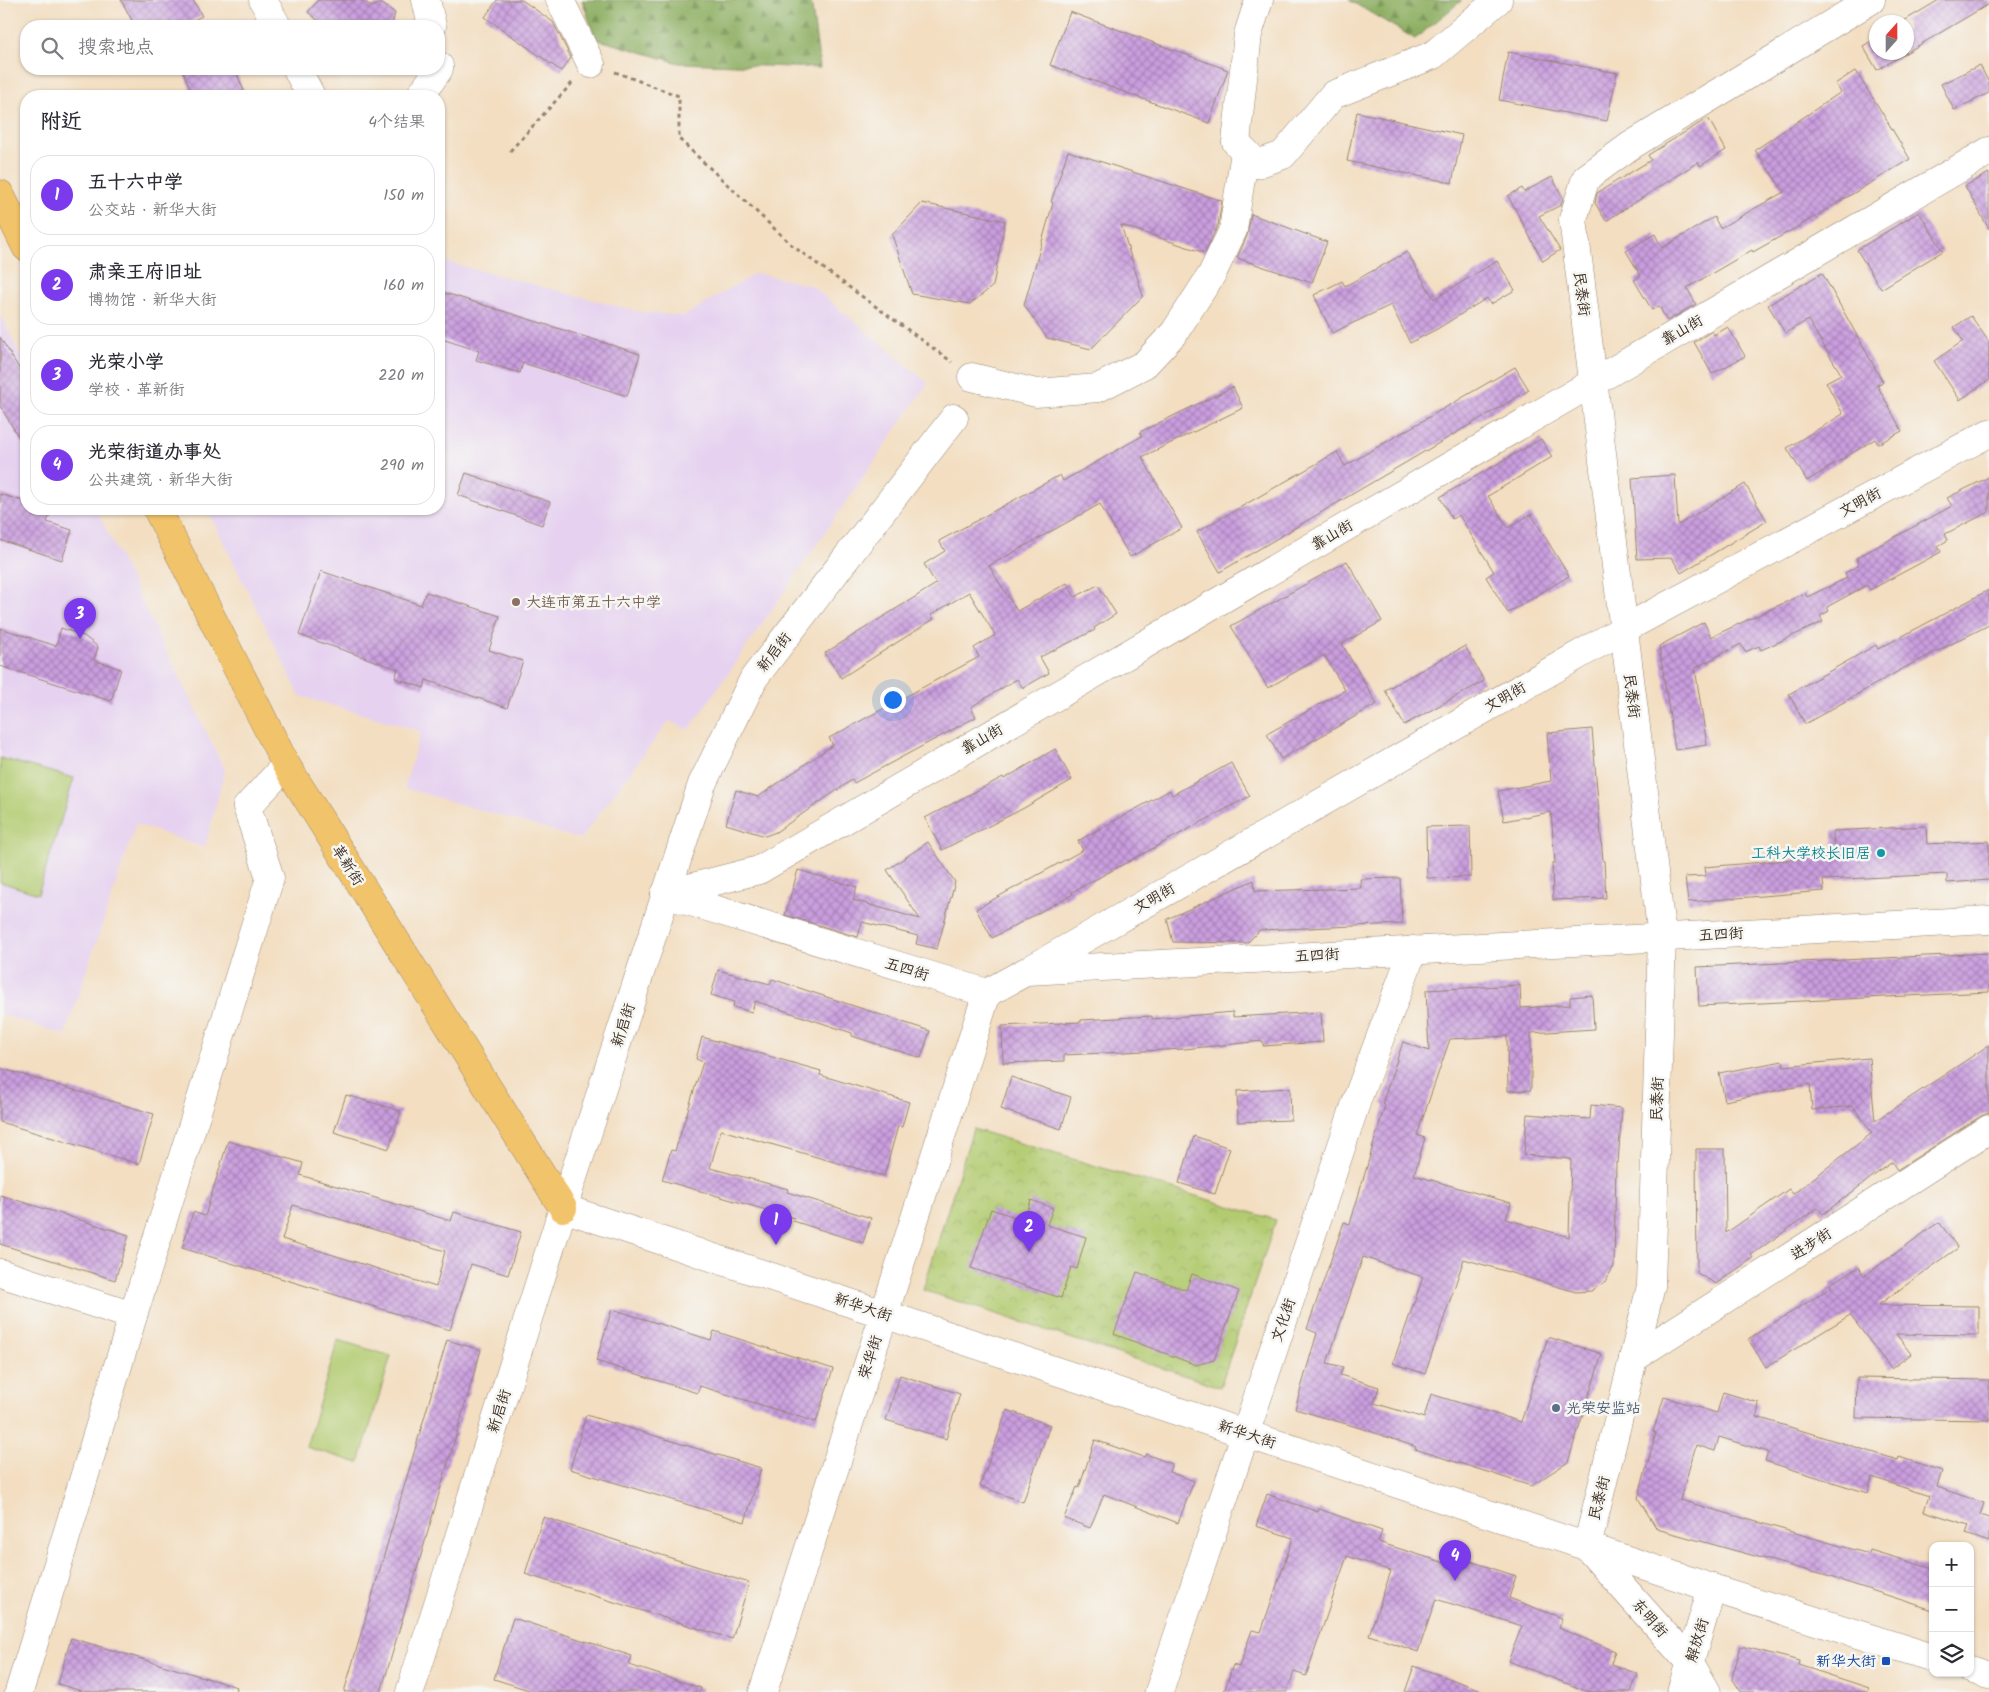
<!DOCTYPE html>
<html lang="zh">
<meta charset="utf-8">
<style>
:root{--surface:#fff;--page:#f7f7f7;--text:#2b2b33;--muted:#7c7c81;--line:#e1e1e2;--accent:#7c3aed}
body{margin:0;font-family:Kalam,"LXGW WenKai TC",sans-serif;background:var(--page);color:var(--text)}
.controls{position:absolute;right:15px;bottom:15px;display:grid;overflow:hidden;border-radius:10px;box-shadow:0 1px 4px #0004}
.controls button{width:45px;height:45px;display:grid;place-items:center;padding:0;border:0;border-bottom:1px solid var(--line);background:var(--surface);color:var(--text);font:25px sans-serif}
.compass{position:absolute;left:1869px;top:15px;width:45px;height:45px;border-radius:50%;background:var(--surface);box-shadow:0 1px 4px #0004;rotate:21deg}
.you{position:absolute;left:892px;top:699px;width:18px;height:18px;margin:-12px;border:4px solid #fff;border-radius:50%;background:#1a73e8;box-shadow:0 0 0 8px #1a73e833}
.badge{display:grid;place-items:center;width:32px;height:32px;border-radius:50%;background:var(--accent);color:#fff;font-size:16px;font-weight:700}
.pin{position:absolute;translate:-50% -41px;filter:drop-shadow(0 1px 2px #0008)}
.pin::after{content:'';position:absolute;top:26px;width:18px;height:15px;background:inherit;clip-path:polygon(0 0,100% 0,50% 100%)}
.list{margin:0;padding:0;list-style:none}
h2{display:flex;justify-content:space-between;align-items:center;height:65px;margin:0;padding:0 20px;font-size:21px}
h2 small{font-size:16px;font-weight:400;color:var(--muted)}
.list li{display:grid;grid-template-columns:32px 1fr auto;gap:15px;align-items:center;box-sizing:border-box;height:80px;margin:0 10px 10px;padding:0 10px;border:1px solid var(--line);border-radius:20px}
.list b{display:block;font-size:19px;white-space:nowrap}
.list p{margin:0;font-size:16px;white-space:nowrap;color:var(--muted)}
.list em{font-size:16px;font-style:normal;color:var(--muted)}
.icon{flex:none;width:28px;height:28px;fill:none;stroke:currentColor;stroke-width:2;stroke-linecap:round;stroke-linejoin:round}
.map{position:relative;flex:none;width:1989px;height:1692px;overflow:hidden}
.search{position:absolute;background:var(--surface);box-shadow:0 1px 4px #0004;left:20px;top:20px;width:425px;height:55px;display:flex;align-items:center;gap:12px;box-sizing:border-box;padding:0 18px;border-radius:20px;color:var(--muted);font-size:19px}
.panel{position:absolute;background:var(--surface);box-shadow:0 1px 4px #0004;left:20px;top:90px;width:425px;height:425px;border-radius:20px}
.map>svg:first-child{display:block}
</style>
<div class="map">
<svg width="1989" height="1692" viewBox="0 0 1989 1692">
<defs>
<pattern id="forest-firs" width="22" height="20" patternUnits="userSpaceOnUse" patternTransform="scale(1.25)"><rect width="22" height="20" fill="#8daf62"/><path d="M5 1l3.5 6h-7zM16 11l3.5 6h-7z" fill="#748f50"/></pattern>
<pattern id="park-crowns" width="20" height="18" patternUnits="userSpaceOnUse" patternTransform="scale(1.25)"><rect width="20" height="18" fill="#b2cb70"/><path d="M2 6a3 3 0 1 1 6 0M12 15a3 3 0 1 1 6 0" fill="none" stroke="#9aae61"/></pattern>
<pattern id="building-cross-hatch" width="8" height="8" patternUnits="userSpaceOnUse" patternTransform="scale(1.25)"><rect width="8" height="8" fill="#ca9edf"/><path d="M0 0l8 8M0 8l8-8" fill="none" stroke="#a581b4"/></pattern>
</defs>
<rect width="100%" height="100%" fill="#f6f6f2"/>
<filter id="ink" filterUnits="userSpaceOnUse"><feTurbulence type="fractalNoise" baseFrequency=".02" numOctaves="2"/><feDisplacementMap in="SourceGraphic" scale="10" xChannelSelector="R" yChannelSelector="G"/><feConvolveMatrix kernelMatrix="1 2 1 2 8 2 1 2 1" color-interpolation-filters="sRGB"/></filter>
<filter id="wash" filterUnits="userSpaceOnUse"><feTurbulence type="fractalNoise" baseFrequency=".0096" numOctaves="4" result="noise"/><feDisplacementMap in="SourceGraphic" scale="20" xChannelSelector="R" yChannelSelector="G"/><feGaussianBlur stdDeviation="1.12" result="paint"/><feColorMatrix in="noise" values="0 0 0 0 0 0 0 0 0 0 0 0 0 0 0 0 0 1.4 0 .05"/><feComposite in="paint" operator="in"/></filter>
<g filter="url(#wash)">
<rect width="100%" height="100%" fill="#f3dec1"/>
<g fill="#e6d2f0">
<polygon points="439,260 640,312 684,316 756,273 812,286 928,383 689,730 669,721 580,839 404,788 421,731 300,696 207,509 439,509"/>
<polygon points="0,314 26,367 26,509 96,509 225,770 205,848 136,824 65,1035 0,1014"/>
</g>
<g fill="#b2cb70" stroke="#767a47">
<polygon points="0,758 74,778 38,894 0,882"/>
<polygon points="338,1340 391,1356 359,1463 306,1447"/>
</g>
<g fill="url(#forest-firs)" stroke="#646c40">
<polygon points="582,0 811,0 820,68 679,63 596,39"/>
<polygon points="1349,0 1462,0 1415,39"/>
</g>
<polygon fill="url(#park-crowns)" stroke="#767a47" points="973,1129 1276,1220 1220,1387 923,1290"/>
<g id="blocks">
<g fill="url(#building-cross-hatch)" fill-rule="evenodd">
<polygon points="121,0 193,0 202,16 182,26 135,26"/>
<polygon points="318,0 363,0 372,7 381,3 395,13 392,25 394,26 324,26 308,12"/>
<polygon points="497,0 522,0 553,22 571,58 561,71 485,17"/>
<polygon points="1939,0 1989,0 1989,4 1877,70 1863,46 1876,38 1876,52 1906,52 1906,22 1902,22"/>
<polygon points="1070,12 1228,70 1209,123 1050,65"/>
<polygon points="1508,52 1617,73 1607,121 1499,100"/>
<polygon points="1980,65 1989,83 1989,93 1954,110 1941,84"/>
<polygon points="182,69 235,69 246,96 193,96"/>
<polygon points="1855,71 1878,106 1910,159 1806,222 1753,252 1752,250 1687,288 1696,304 1667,321 1659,306 1652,310 1634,280 1641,276 1626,251 1655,234 1662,248 1714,217 1720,228 1784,192 1755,150 1841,92 1835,84"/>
<polygon points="1357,112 1462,135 1452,183 1347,161"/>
<polygon points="1708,118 1726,150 1700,166 1698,162 1606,221 1595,203 1597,193 1651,160 1648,155"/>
<polygon points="1068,151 1222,201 1218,225 1205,253 1121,225 1143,296 1091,349 1047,338 1024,305 1053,203 1051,202"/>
<polygon points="1989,173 1989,229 1965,186"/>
<polygon points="1552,177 1563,198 1561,205 1539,216 1560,250 1543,261 1508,196 1522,188 1524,192"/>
<polygon points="922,203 1005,221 993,286 970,304 912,294 892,235"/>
<polygon points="1919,212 1943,251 1881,289 1857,250"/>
<polygon points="1251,214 1327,242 1312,283 1237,258 1247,236"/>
<polygon points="1407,252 1434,299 1497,261 1515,290 1491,304 1487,298 1437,329 1410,343 1391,305 1332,333 1314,295 1342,281 1345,286"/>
<polygon points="1822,273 1883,382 1877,385 1902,431 1878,444 1875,439 1807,481 1787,448 1843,414 1826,382 1841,374 1808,320 1785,333 1768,305"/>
<polygon points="439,291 640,354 627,396 523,363 520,373 476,360 479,351 439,338"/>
<polygon points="1971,316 1989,342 1989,380 1960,400 1934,361 1963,341 1954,327"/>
<polygon points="1728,327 1745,356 1712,374 1694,342 1712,331 1714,335"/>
<polygon points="0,337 26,380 26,449 0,406"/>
<polygon points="1515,367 1529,390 1220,572 1197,532 1337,452 1345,466"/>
<polygon points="1233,387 1243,408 1142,457 1182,528 1130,557 1100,504 989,566 1017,611 1067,583 1075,597 1098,585 1116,614 1094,628 1095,630 1040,657 1049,673 1023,688 1017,679 971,707 976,717 854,783 852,780 776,832 765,836 726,824 736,790 758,797 833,745 829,738 979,657 974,648 995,635 969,592 931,615 934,619 841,678 825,653 936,584 924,564 945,551 939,541 1060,475 1063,481 1142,436 1140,432"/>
<polygon points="1541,439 1552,457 1488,496 1508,528 1531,514 1569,576 1508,613 1486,577 1494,572 1459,515 1452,519 1440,497"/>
<polygon points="466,473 550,502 542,525 458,495"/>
<polygon points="1675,475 1678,525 1745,484 1767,521 1681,573 1672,558 1637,559 1632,478"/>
<polygon points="1989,477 1989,512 1945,534 1948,540 1938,546 1941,552 1870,590 1867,585 1827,607 1829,611 1820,616 1823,622 1761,650 1759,646 1745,652 1741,644 1695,668 1707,745 1675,750 1659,646 1704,622 1711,637 1805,593 1807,597 1847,578 1845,573 1859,565 1856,558 1952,506 1947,498"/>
<polygon points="0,494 26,502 26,509 52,509 47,522 72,530 62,560 0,540"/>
<polygon points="1347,561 1382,621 1342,644 1377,704 1281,759 1267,734 1345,690 1324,655 1268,688 1231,626"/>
<polygon points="321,571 421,605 426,592 500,616 489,650 523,661 507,708 426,680 424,688 395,678 398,669 299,635"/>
<polygon points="1989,590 1989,625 1904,668 1805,724 1789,694 1876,645 1878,649"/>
<polygon points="0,628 56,646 61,628 84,636 98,647 94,660 121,669 111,701 0,666"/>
<polygon points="1465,646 1484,681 1404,725 1385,690"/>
<polygon points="1592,729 1603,861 1604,861 1606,898 1553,900 1552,863 1555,863 1551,812 1504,821 1498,791 1551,781 1547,733"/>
<polygon points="1055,749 1072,780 1024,808 942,850 925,818 1003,777 1004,779"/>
<polygon points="1231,763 1250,796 1072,892 1073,894 992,938 976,909 1083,850 1078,841 1170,790 1172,795"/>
<polygon points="1470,826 1471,877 1427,878 1426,827"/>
<polygon points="1926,826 1927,844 1989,841 1989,880 1947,883 1947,874 1823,880 1824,891 1688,902 1685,877 1706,876 1705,867 1834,856 1833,831"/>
<polygon points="928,842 955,882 937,949 916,944 918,936 862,922 858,937 785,915 798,870 857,887 853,900 920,919 887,870"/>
<polygon points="1400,878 1402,924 1260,930 1247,943 1173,942 1167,919 1254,880 1255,891 1361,888 1360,879"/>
<polygon points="1989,953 1989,992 1699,1006 1697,967"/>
<polygon points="718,970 770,984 772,979 930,1031 921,1058 852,1036 852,1033 755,1001 752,1012 733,1007 734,1002 711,995"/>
<polygon points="1520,985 1521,1008 1570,1005 1570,997 1592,995 1594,1029 1531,1033 1531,1090 1508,1091 1507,1036 1450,1039 1417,1135 1425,1138 1414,1175 1511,1203 1506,1219 1569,1237 1571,1159 1524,1155 1527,1114 1590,1119 1591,1105 1622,1108 1618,1163 1616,1163 1614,1266 1605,1282 1591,1291 1576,1292 1464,1259 1425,1374 1393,1363 1423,1277 1363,1257 1327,1363 1343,1367 1340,1375 1379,1387 1374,1403 1424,1418 1431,1394 1521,1422 1548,1337 1602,1354 1568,1462 1531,1486 1415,1449 1416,1447 1367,1430 1295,1409 1317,1333 1307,1329 1344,1222 1350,1224 1385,1105 1382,1104 1403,1042 1429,1051 1426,990"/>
<polygon points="1233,1012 1233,1017 1321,1012 1323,1042 1263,1046 1263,1041 1184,1049 1064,1055 1064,1061 1003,1063 1002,1026 1081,1022 1081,1020 1152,1016 1152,1019"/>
<polygon points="702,1037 821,1071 820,1075 909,1102 902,1127 898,1126 884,1176 721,1130 710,1168 788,1189 787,1192 871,1218 863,1243 793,1221 794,1218 662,1180 671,1150 675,1151 703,1062 696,1059"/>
<polygon points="1989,1045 1989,1113 1981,1116 1897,1170 1892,1162 1823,1214 1818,1208 1751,1255 1753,1258 1716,1284 1697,1273 1696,1149 1725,1149 1726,1233 1789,1189 1793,1194 1872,1133 1853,1106 1812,1110 1810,1084 1725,1101 1719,1073 1783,1061 1784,1066 1869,1058 1875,1121"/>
<polygon points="0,1068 154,1114 139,1164 0,1122"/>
<polygon points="1011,1077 1071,1097 1061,1129 1001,1109"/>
<polygon points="1290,1088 1291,1120 1238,1122 1237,1091"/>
<polygon points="346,1095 401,1111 389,1149 334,1132"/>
<polygon points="1194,1136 1230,1148 1215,1194 1179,1183"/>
<path d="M228,1141L303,1163L300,1175L451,1221L454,1212L521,1232L508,1275L471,1264L450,1330L182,1248L193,1212L205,1216ZM293,1205L445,1251L436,1287L282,1239Z"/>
<polygon points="0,1195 129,1235 115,1280 0,1244"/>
<polygon points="1031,1200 1053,1208 1047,1225 1086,1237 1077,1269 1071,1267 1061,1298 971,1268 991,1209 1024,1220"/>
<polygon points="1939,1222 1958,1248 1878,1305 1979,1306 1979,1335 1896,1334 1911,1354 1891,1369 1850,1315 1766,1367 1748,1339 1832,1287 1830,1284 1859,1267 1864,1276"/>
<polygon points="1137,1272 1186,1290 1192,1274 1239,1291 1214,1360 1196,1365 1114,1334"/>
<polygon points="612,1309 711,1340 714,1331 833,1369 816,1422 700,1386 697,1393 596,1361"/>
<polygon points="447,1340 481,1350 381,1692 344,1692"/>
<polygon points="900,1375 960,1394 946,1439 886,1420"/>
<polygon points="1857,1378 1989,1380 1989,1420 1856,1418"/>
<polygon points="1723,1392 1759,1403 1757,1417 1898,1460 1899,1457 1942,1471 1937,1487 1984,1503 1980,1515 1989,1518 1989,1542 1966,1534 1969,1525 1924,1511 1929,1496 1872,1477 1868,1493 1765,1461 1768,1452 1719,1437 1715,1451 1696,1445 1680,1500 1869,1554 1870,1550 1933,1569 1933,1610 1827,1576 1657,1529 1638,1498 1656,1433 1653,1432 1664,1397 1717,1413"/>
<polygon points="1007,1410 1050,1425 1023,1502 980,1486"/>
<polygon points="586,1415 761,1468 745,1522 570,1469"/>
<polygon points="1095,1440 1144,1457 1146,1454 1172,1464 1169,1472 1194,1481 1178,1523 1104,1494 1090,1528 1064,1518 1077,1487 1079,1488"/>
<polygon points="1267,1494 1318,1512 1319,1509 1382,1531 1378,1542 1458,1567 1461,1558 1516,1576 1509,1598 1562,1618 1558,1628 1615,1651 1611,1664 1638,1674 1631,1692 1589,1692 1508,1661 1522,1626 1436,1599 1418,1652 1369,1635 1391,1571 1347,1556 1306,1676 1294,1672 1287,1692 1224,1692 1233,1665 1239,1667 1252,1630 1261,1632 1293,1538 1256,1526"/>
<polygon points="543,1517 749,1583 732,1639 525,1574"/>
<polygon points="513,1618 632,1656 629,1665 701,1688 700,1692 535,1692 494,1679"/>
<polygon points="71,1638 237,1687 236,1692 85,1692 58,1684"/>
<polygon points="1741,1646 1800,1661 1799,1665 1869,1688 1868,1692 1741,1692 1732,1678"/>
<polygon points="1414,1666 1479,1689 1479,1692 1405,1692"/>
</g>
</g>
</g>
<g filter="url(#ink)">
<use href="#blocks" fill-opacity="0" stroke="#978470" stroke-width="1"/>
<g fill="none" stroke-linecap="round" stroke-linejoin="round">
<g stroke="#978470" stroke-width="29">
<g id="minor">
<polyline points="263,0 277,26"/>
<polyline points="426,0 432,26"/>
<polyline points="560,0 591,64"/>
<polyline points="1259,0 1248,34 1236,142 1257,164 1283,155 1333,95 1433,55 1498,0"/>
<polyline points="297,69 311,96"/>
<polyline points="420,96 439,69 439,66"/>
<polyline points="972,377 1036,393 1098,388 1145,364 1174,333 1212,274 1233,230 1245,152"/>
<polyline points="665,894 759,870 1989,151"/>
<polyline points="665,894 987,993 1027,971 1989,920"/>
<polyline points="1033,968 1624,629 1989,433"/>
<polyline points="563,1208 1712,1588 1933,1658"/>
<polyline points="0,1273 133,1316"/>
<polyline points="1633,1358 1989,1129"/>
<polyline points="1970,1669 1989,1675"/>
<polyline points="19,1692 133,1316 270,878 247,807 286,765"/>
<polyline points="410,1692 563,1208 702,784 754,678 954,418"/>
<polyline points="763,1692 987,993"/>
<polyline points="1159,1692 1359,1094 1413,950"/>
<polyline points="1681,1692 1712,1588"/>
<polyline points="1707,1692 1690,1663 1587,1547 1651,1286 1662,937 1573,219 1586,178 1630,146 1871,0"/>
</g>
</g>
<g stroke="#978470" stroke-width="29">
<g id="major">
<polyline points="0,194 26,247"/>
<polyline points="157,509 286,765 563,1208"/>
</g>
</g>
<g stroke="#978470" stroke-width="3" stroke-dasharray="4 4" stroke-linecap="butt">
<polyline points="615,72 679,96 679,139 794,247 952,362"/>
<polyline points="510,151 573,82"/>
</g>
<use href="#minor" stroke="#fff" stroke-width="28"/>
<use href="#major" stroke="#f1c36a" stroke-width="28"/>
</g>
</g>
<circle fill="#8d6e63" stroke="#f6f6f2" stroke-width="2" cx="516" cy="602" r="5"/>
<circle fill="#0f9aa8" stroke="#f6f6f2" stroke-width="2" cx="1881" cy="853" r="5"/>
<circle fill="#5c6f8a" stroke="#f6f6f2" stroke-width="2" cx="1556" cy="1408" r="5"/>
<rect fill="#1a4fb4" stroke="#f6f6f2" stroke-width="2" x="1881" y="1656" width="10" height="10" rx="2.5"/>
<g text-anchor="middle" stroke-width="5" stroke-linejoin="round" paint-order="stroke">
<g font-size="15" fill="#3b2a1e" stroke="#f6f6f2">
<text transform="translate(1582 294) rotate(83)" y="5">民泰街</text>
<text transform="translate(1682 330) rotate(-30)" y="5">靠山街</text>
<text transform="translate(1860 502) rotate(-28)" y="5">文明街</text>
<text transform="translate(1332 535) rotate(-30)" y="5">靠山街</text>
<text transform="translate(774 652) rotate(-52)" y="5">新启街</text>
<text transform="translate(1632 696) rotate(83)" y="5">民泰街</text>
<text transform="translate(1505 697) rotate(-30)" y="5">文明街</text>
<text transform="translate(982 739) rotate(-30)" y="5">靠山街</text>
<text transform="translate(348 865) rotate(58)" y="5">革新街</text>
<text transform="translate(1154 898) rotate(-30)" y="5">文明街</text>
<text transform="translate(1721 934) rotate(-3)" y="5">五四街</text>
<text transform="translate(1317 955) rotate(-3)" y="5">五四街</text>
<text transform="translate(907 969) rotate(17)" y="5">五四街</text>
<text transform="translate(623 1025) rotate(-72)" y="5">新启街</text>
<text transform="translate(1657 1099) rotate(-88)" y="5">民泰街</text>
<text transform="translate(1811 1244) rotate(-33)" y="5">进步街</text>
<text transform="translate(863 1307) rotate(18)" y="5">新华大街</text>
<text transform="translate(1283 1320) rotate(-71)" y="5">文化街</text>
<text transform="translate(870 1357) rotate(-72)" y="5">荣华街</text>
<text transform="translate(499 1411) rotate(-72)" y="5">新启街</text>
<text transform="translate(1247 1434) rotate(18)" y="5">新华大街</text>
<text transform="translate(1599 1498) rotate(-76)" y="5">民泰街</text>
<text transform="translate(1650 1618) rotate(49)" y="5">东明街</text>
<text transform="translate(1697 1640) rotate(-73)" y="5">解放街</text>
</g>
<g font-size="15" fill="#785e54" stroke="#f6f6f2" text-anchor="start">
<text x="526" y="607">大连市第五十六中学</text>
</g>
<g font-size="15" fill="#0d838f" stroke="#f6f6f2" text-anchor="end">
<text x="1871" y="858">工科大学校长旧居</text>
</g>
<g font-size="15" fill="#4e5e75" stroke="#f6f6f2" text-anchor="start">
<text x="1566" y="1413">光荣安监站</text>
</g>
<g font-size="15" fill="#164399" stroke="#f6f6f2" text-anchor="end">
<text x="1876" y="1666">新华大街</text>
</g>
</g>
</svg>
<div class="controls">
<button>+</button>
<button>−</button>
<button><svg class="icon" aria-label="layers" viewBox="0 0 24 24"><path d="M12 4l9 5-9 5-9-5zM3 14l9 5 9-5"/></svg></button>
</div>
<svg class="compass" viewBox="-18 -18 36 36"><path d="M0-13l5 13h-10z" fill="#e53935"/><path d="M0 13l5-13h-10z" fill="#7c7c81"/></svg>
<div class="you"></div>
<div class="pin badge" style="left:776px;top:1245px">1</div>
<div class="pin badge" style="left:1029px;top:1252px">2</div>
<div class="pin badge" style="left:80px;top:639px">3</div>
<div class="pin badge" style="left:1455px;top:1581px">4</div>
<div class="search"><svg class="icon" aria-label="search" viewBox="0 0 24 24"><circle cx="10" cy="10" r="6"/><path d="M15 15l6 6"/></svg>搜索地点</div>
<section class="panel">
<h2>附近<small>4个结果</small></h2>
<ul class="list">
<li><span class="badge">1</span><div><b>五十六中学</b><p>公交站 · 新华大街</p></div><em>150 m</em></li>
<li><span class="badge">2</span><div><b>肃亲王府旧址</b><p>博物馆 · 新华大街</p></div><em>160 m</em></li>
<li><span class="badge">3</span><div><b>光荣小学</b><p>学校 · 革新街</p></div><em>220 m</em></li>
<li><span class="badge">4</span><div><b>光荣街道办事处</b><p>公共建筑 · 新华大街</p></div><em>290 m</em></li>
</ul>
</section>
</div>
